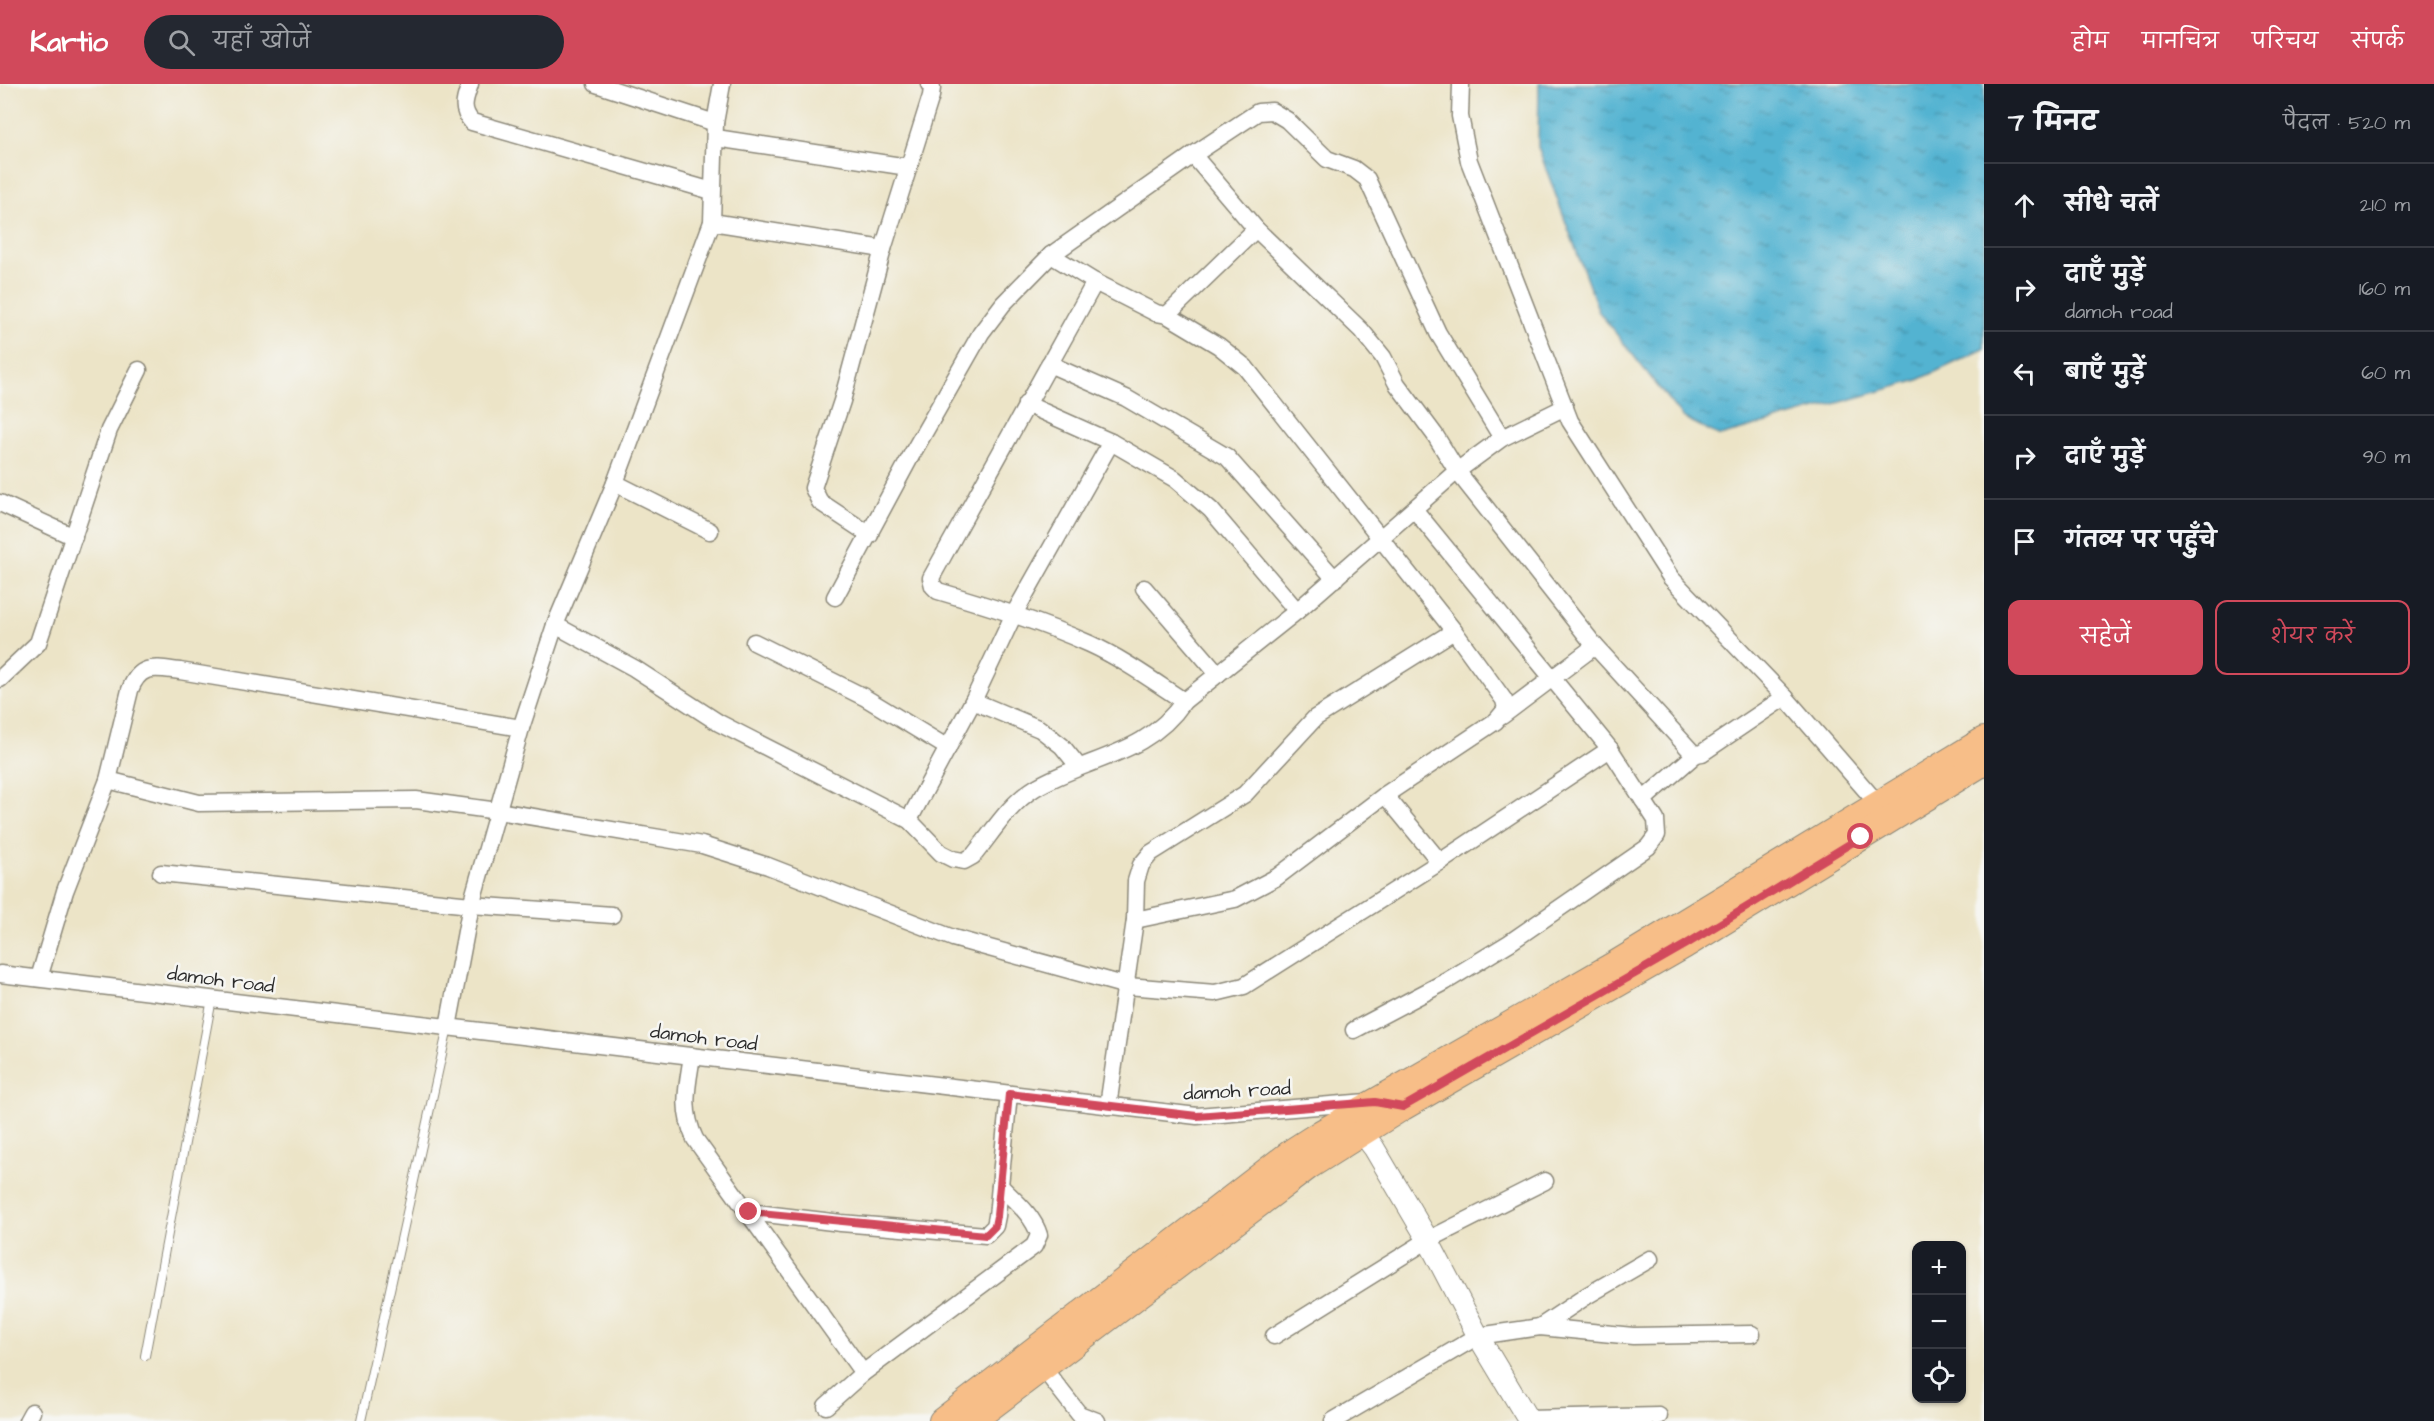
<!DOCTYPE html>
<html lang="hi">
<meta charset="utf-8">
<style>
:root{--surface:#171b24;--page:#242831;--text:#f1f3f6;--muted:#9ea1a6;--line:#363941;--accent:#d1495b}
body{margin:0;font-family:"Architects Daughter","Playpen Sans Deva",sans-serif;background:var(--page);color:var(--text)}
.controls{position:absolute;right:18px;bottom:18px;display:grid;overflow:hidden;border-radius:12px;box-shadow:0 2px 4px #0004}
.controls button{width:54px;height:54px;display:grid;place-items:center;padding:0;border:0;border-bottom:2px solid var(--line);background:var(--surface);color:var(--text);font:30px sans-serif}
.stop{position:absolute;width:18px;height:18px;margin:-14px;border:4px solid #d1495b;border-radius:50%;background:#fff}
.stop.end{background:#d1495b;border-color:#fff;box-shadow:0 2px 6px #0008}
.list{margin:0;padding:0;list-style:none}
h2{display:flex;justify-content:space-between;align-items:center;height:78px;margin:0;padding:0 24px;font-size:26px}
h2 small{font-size:20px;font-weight:400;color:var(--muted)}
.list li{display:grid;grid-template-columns:39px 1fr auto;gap:18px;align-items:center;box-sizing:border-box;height:84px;padding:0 24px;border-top:2px solid var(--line)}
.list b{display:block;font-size:22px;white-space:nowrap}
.list p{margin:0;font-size:20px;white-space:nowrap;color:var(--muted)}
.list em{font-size:20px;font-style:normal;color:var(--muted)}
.actions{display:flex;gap:12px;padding:18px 24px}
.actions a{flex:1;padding:14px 0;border:2px solid var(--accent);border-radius:12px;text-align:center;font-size:21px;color:var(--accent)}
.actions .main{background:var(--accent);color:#fff}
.icon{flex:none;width:33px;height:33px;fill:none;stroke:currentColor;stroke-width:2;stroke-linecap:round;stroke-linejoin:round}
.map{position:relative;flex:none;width:1984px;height:1337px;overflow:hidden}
header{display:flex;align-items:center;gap:36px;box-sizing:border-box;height:84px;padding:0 30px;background:var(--accent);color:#fff}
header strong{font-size:28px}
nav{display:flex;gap:33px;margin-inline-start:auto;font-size:21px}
.search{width:420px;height:54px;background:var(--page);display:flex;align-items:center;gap:15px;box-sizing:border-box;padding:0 21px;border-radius:33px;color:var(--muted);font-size:22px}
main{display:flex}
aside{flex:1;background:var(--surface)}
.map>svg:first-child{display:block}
</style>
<header>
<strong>Kartio</strong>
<div class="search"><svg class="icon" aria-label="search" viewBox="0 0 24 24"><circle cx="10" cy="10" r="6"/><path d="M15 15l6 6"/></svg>यहाँ खोजें</div>
<nav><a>होम</a><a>मानचित्र</a><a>परिचय</a><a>संपर्क</a></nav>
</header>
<main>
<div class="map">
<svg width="1984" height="1337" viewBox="0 0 1984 1337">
<defs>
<pattern id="water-ripples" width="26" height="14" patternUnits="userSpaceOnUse" patternTransform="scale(1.5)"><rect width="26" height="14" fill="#52b3d1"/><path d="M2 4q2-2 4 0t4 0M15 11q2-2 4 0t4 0" fill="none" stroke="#4492aa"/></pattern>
</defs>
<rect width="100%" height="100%" fill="#f6f6f2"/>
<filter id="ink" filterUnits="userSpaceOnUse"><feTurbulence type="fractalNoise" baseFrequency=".0167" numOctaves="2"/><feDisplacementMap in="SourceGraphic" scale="12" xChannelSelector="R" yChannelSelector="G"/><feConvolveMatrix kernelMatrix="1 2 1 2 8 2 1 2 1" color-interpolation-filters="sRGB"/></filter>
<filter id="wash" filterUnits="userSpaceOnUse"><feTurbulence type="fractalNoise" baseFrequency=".008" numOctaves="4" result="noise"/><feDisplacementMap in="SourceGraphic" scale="24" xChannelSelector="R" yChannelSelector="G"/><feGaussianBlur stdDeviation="1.35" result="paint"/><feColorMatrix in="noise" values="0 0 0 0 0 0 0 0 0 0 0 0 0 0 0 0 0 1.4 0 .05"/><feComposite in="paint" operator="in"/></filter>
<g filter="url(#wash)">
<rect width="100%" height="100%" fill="#ece4c7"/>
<polygon fill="url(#water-ripples)" stroke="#3e6f7e" stroke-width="1.5" points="1539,0 1984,0 1984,265 1916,297 1720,352 1682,333 1599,228 1538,63"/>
</g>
<g filter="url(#ink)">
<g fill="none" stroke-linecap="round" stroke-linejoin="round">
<g stroke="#8c8879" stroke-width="10">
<g id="service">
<polyline points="145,1272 212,915"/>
<polyline points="361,1337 448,943"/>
</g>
</g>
<g stroke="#8c8879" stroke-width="19">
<g id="minor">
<path d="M470,0C465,15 460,25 472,38L712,107"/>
<polyline points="596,0 715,39"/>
<polyline points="1461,0 1460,32 1469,77 1570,337 1671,494 1785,613 1884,727"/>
<polyline points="716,54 908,83"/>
<polyline points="1193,71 1256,145 1361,246 1383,273 1397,300 1435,351 1457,387 1595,562 1691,667 1696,670 1702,669 1785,613"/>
<polyline points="712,138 883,165"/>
<polyline points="1051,171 1095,198 1156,229 1167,231 1219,262 1245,283 1454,547 1504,616 1506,625 1496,637 1385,711 1277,793 1235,815 1135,836"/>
<path d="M1095,198L931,494L933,502L938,507C989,522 1041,538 1090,560C1123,575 1153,597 1184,617"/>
<polyline points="1167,231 1256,145"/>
<polyline points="1049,280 1126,314 1227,373 1335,495"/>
<polyline points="1026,320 1111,358 1175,395 1211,426 1297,527"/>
<polyline points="615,399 710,447"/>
<polyline points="0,419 74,453"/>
<polyline points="870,451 820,418 813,404 842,317 883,165 931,12 932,4 929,0"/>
<polyline points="1144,504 1218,590"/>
<polyline points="835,513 912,370 981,249 1003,220 1051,171 1193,71 1258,28 1272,27 1287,36 1327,75 1354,85 1367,95 1438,249 1502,354"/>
<path d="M555,541L634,584L719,639L909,736L941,769L953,775L964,777L973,772C992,749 1009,720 1035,704C1087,673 1147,672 1184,617L1297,527L1457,387L1502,354L1565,323"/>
<polyline points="754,558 864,613 948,664"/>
<polyline points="0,595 38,559 109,346 139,286"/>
<polyline points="973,617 1040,645 1062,662 1079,683"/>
<polyline points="1502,632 1595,562"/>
<polyline points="108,696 199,719 416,716 498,727 702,761 768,782 953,854 1127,902 1215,909 1244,902 1440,778 1610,665"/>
<polyline points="1385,711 1440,778"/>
<polyline points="1643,716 1696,670"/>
<polyline points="909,736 973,617 1014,530 1111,358"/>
<polyline points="161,789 471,821 612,831"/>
<polyline points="0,890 1197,1032 1367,1018"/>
<path d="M39,894L65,807L108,696L130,606C140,579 155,584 180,587L521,644"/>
<polyline points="448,943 471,821 521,644 555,541 615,399 712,138 715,39 722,0"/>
<polyline points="1354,946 1445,898 1509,859 1648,763 1657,751 1656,736 1610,665 1414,425"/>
<path d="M692,972C687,1004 681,1025 695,1055L863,1289"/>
<polyline points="1108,1022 1135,836 1136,797 1141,781 1151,769 1245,710 1315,634 1454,547"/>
<polyline points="749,1128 841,1139 986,1151 995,1142 997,1132 1009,1010"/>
<polyline points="1540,1243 1588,1211 1650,1175"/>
<polyline points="1274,1252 1428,1156 1545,1097"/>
<polyline points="1043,1284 1079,1330 1097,1337"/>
<path d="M826,1322L863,1289L1034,1162L1039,1151C1033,1131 1015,1117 1000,1102"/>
<polyline points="1528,1335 1659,1332"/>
<polyline points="27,1337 32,1328"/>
<polyline points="1333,1337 1478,1252 1540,1243 1633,1252 1752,1250"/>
</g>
</g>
<g stroke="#8c8879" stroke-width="23">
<polyline id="tertiary" points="1354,1038 1374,1064 1428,1156 1478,1252 1529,1337"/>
</g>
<g stroke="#8c8879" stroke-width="28">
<g id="primary">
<polyline points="942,1337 1293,1067 1321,1049 1612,882 1984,656"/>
<polyline points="972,1337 1309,1082 1403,1023 1685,861 1984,678"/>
</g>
</g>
<use href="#service" stroke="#fff" stroke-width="8"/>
<use href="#minor" stroke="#fff" stroke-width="16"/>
<use href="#tertiary" stroke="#fff" stroke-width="21"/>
<use href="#primary" stroke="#f7be88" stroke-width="26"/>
</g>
</g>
<g fill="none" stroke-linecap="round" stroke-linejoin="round" filter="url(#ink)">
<polyline stroke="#d1495b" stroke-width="8" points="749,1128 986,1151 995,1142 997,1132 1009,1010 1197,1032 1375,1018 1403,1023 1685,861 1861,753"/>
</g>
<g text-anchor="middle" stroke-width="5" stroke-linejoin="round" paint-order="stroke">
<g font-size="20" fill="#2b2b2b" stroke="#f6f6f2">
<text transform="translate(221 895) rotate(7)" y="7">damoh road</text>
<text transform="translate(704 953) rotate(7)" y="7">damoh road</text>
<text transform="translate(1237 1006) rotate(-3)" y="7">damoh road</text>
</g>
</g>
</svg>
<div class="controls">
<button>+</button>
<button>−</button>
<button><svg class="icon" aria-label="locate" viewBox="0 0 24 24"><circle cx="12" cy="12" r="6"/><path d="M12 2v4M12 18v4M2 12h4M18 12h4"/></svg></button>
</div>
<div class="stop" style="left:1861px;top:753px"></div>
<div class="stop end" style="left:749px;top:1128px"></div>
</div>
<aside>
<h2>7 मिनट<small>पैदल · 520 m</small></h2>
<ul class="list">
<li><svg class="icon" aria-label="ahead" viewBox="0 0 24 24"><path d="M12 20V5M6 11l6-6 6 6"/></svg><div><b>सीधे चलें</b></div><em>210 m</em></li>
<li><svg class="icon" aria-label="right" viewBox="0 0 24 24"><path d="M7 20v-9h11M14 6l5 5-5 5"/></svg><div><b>दाएँ मुड़ें</b><p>damoh road</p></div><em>160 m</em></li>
<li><svg class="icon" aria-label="left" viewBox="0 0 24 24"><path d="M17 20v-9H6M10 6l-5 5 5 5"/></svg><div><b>बाएँ मुड़ें</b></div><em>60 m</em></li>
<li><svg class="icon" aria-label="right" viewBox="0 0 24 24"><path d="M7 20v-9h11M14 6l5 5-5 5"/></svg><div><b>दाएँ मुड़ें</b></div><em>90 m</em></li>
<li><svg class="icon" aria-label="arrive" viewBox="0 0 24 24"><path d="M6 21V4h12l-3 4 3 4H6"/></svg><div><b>गंतव्य पर पहुँचे</b></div></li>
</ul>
<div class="actions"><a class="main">सहेजें</a><a>शेयर करें</a></div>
</aside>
</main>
